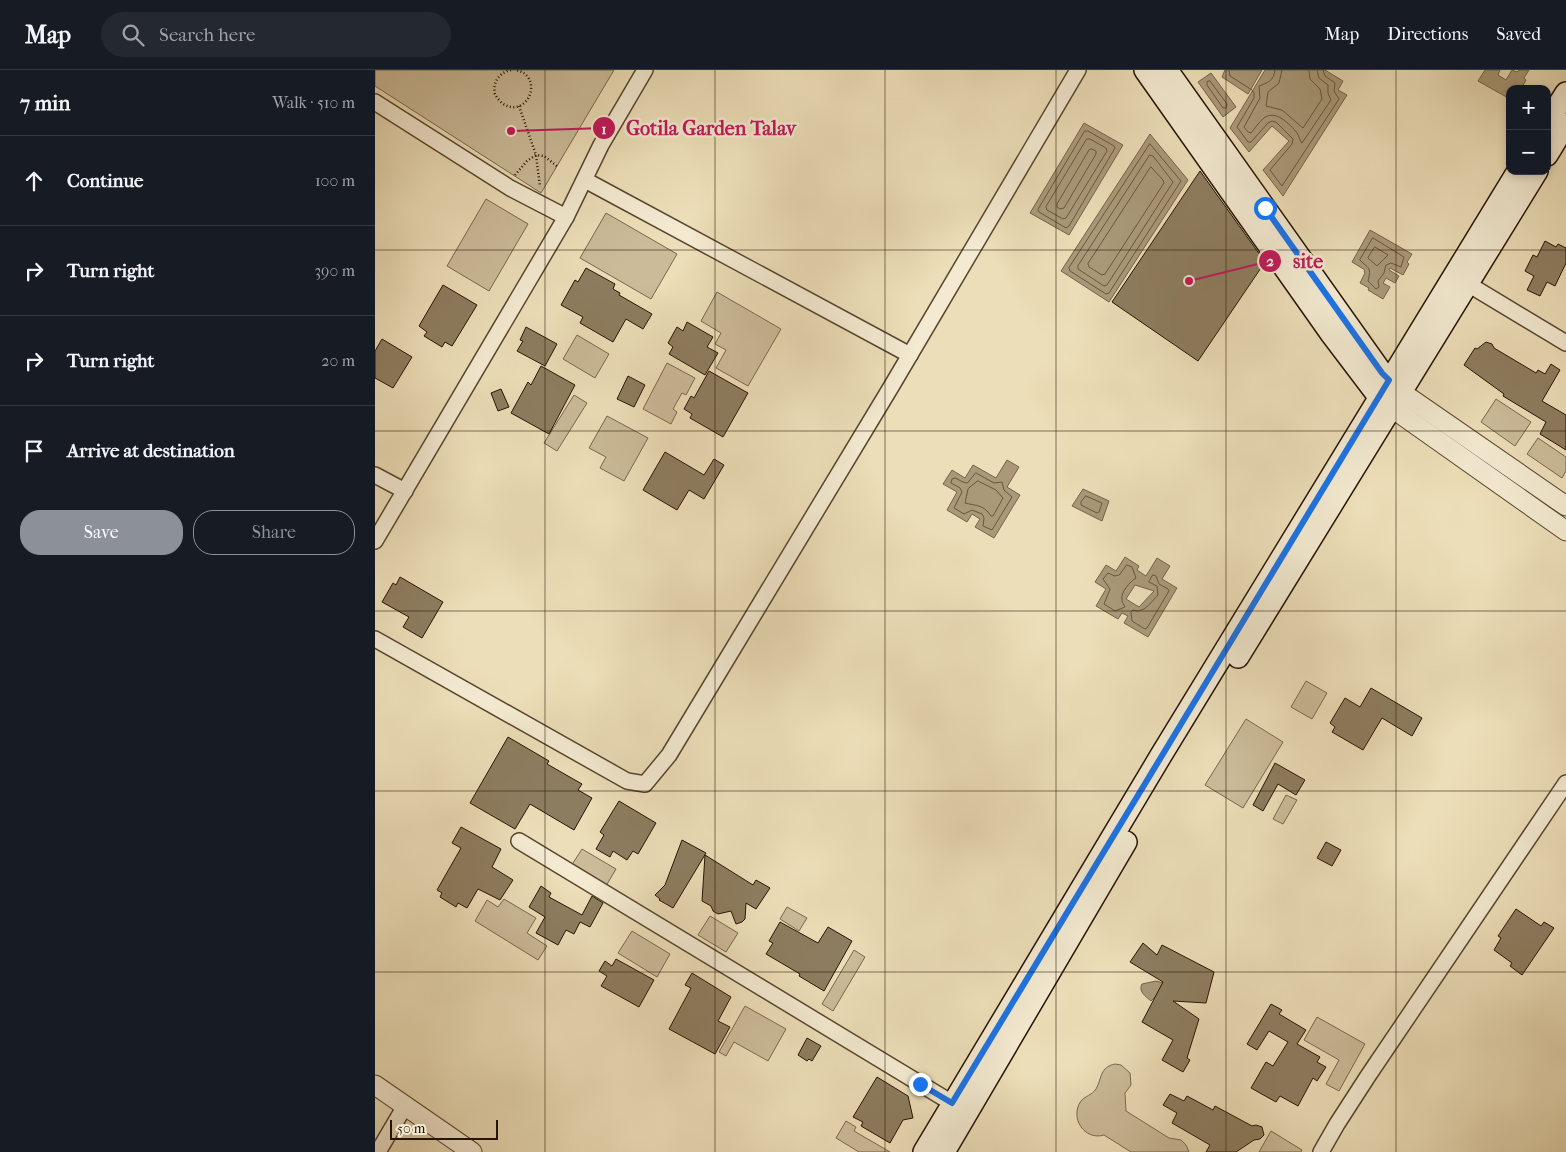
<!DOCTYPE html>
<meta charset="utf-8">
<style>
:root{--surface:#171b24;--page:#242831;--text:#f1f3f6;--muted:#9ea1a6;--line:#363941;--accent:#8c9099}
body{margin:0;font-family:"IM FELL French Canon",serif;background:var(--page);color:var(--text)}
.controls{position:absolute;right:15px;top:15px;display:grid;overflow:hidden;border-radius:10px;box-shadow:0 2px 8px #0003}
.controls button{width:45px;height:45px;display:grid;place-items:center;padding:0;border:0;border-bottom:1px solid var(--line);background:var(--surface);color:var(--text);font:25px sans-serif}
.scale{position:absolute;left:15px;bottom:12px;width:108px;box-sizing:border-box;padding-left:5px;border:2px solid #271300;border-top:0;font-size:14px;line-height:18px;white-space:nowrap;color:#271300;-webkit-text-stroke:4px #f3ead1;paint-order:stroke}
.stop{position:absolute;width:15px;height:15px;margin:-11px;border:4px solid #1a73e8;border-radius:50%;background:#fff}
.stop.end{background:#1a73e8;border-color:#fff;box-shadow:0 1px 5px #0008}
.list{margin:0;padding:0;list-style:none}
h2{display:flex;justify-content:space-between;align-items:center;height:65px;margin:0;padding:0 20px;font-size:21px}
h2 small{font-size:16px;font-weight:400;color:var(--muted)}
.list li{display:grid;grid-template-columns:32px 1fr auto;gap:15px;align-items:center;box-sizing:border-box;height:90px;padding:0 20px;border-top:1px solid var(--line)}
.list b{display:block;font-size:19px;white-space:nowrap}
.list em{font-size:16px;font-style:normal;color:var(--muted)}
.actions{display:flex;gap:10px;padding:15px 20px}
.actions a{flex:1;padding:11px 0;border:1px solid var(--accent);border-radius:20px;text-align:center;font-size:18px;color:var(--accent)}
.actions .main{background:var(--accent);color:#fff}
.icon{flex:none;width:28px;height:28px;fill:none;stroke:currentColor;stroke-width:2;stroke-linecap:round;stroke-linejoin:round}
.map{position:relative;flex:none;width:1191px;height:1082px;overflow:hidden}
header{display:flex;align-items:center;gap:30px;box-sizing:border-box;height:70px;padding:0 25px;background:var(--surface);border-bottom:1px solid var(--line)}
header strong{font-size:24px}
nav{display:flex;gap:28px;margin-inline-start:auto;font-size:18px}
.search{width:350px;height:45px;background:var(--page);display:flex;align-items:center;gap:12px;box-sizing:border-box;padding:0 18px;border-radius:28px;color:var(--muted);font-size:19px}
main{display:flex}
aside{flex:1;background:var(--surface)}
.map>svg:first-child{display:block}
</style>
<header>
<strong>Map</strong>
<div class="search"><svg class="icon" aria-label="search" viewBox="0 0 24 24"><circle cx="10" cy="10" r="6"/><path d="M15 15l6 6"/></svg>Search here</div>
<nav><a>Map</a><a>Directions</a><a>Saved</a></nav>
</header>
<main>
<aside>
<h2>7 min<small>Walk · 510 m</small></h2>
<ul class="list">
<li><svg class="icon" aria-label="ahead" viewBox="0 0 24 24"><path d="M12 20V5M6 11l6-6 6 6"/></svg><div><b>Continue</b></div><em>100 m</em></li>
<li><svg class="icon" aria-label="right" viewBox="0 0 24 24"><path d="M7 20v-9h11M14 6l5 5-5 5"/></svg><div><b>Turn right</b></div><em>390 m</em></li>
<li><svg class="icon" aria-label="right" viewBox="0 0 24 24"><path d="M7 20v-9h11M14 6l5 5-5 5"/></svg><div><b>Turn right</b></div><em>20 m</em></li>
<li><svg class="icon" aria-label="arrive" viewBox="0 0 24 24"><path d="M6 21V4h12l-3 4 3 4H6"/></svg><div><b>Arrive at destination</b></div></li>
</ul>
<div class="actions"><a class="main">Save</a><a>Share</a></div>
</aside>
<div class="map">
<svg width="1191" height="1082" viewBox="0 0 1191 1082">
<rect width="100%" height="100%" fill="#ecdeb8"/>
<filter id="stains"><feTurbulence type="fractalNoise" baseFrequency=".004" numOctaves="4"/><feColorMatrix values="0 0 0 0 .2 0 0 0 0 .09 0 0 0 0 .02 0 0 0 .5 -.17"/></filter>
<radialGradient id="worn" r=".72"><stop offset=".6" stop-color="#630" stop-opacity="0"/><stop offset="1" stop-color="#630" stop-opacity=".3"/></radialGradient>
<g fill="#cbbb99" stroke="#79674c">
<polygon points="0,0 239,0 166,123 0,16"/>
<polygon points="111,129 153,154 114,221 72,196"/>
<polygon points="231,143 302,184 276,229 205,188"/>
<polygon points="342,222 406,259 373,316 341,298 351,280 340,274 346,263 326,251"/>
<polygon points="202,265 234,284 220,308 188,289"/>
<polygon points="292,293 320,308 311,325 307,323 298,339 302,342 296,354 268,339"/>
<polygon points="199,325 212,333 182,381 169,373"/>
<polygon points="1121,329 1156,352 1140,376 1106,352"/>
<polygon points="232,346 273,368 249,411 225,398 231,387 214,378"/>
<polygon points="1163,368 1191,387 1191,401 1187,408 1152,384"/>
<polygon points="931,611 952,623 937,649 916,637"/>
<polygon points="871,649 908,672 868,738 830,715"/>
<polygon points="911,725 922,730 908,754 898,749"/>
<polygon points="207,779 241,799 231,816 196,796"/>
<polygon points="129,829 161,848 152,863 172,876 163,890 100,851 112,830 123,837"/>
<polygon points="412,837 432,848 424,861 405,849"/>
<polygon points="335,846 363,863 351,882 323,865"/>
<polygon points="257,861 295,884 282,907 243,883"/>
<polygon points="479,880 490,887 458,941 447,934"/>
<polygon points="370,936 411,959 393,991 359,972 351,986 344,982"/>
<polygon points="942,947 990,974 964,1021 951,1014 964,990 929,970"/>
<path d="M740,994L746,995L755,1003L756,1015L750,1023L751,1041L794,1068L806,1070L811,1075L814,1082H756L729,1065C710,1071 694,1048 706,1031C710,1026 717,1025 721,1019C727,1008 725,997 740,994Z"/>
<polygon points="471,1051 481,1057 479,1061 515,1082 484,1082 461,1068"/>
<polygon points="896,1061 927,1080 926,1082 884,1082"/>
</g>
<g fill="#a99979" stroke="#756349" fill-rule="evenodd">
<polygon points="850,0 887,0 873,24 847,7"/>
<polygon points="890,0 950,0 968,11 963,20 972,25 908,126 888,100 914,71 897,56 874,82 855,58"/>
<polygon points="1110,0 1125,0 1123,5 1131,10 1137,0 1142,2 1144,0 1154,0 1149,8 1151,10 1146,19 1135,19 1135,29 1103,11"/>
<polygon points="836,3 861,37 848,47 823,12"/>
<polygon points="709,53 748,75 694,165 655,143"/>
<polygon points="775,64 813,110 734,232 686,201"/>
<polygon points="995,160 1037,184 1032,192 1034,194 1028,205 1015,198 1014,200 1024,206 1020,213 1011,208 1008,213 1015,217 1008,229 993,220 994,218 985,213 990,203 989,202 990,200 977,192"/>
<polygon points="632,390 644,397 632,417 645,425 619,468 600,457 605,449 597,444 592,452 572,440 582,422 568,414 577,400 590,408 598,395 621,408"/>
<polygon points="708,419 734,431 727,451 697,436"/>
<path d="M750,487L764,496L762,500L771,506L782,488L795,496L787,509L802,518L773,567L749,553L753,546L747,543L743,549L721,536L731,519L720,512L731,495L741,501ZM760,515L779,521L764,537L751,529Z"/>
<path d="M781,911L788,913L784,925L780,927L776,931C770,926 763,921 767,914Z"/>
</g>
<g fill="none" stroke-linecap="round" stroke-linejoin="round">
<g stroke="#68563c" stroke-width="1">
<polyline points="854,0 855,6 877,20 879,23 879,28 862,57 873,72 876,72 893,53 897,51 901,52 918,69 917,74 895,100 907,116 964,29 959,21 960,13 950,6 948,0"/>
<path d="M900,0C899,11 892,13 884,16L885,28L869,57L873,62L876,63C880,58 884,52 889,48C900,39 915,54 922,63C925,67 924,70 927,73L956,30L953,23V15L944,8L942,0"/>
<polyline points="907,0 904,13 893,22 891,36 907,40 928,58 947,29 945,19 935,9 934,0"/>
<polygon points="835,11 852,34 851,38 848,38 832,15 832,12"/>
<polygon points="710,61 713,61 739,76 740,78 694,156 691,158 664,142 663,140"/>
<polygon points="712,69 715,69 731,78 732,81 691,148 688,149 672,140 671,137"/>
<polygon points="775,74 806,111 734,223 731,224 695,201 694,198"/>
<polygon points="717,79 721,81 721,84 689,138 685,139 682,137 682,134 714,80"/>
<polygon points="775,85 778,86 798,112 732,215 729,216 703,199 703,196"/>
<polygon points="776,97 788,110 789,113 730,204 727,205 714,197 713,194"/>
<path d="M998,168L1029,187L1026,197L1016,193L1011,195L1009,203L1003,211L1004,217L1001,219L993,211C997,196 993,199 985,190Z"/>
<polygon points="1000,177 1013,185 1002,196 993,188"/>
<polygon points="601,403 619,413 627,412 629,420 637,427 617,460 608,456 609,448 607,444 597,440 589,444 579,438 587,422 585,418 576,413 577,409 580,408 588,412 592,413"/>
<path d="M603,411L621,420L628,428L618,446H616C608,434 601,436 590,433L593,419Z"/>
<polygon points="711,426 727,433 724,442 722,443 706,435 706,432"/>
<path d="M752,495L757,497L761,508C756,511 745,522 747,530C747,532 749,535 750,537L740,541L729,534L735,519L728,509L733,503L740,506L744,505Z"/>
<path d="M778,505L781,506L784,514L793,519L794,521L772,558L770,559L757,551L756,542L758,540C769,544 776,532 783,525L782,516L774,512Z"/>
</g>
</g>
<g fill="#8d7d60" stroke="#271300">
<polygon points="825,101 890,192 823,291 737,232"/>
<polygon points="1170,171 1181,177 1183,174 1191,178 1191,193 1180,216 1172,212 1165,226 1152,220 1159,206 1150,201 1158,185 1162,187"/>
<polygon points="211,198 240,214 238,219 245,223 244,225 277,244 268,259 251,249 238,272 205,253 208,247 186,235 200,210 203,212"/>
<polygon points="68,215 102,235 77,276 70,272 67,277 49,266 52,262 44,256"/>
<polygon points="312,252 338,267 332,277 343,283 330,305 294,284 298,277 293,273 302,257 308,261"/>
<polygon points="151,257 182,274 170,296 142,281 148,271 145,270"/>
<polygon points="7,269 37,287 18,318 0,308 0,281"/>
<polygon points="1111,272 1117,274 1119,278 1161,303 1163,300 1170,304 1176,294 1185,300 1167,331 1191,345 1191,380 1165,364 1171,352 1128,326 1129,324 1089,295 1100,278 1102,279"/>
<polygon points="166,296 200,315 174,364 136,343 153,312 156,315"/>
<polygon points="334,301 373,323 348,367 315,348 317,344 309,339 316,326 319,328"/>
<polygon points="253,306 270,315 259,337 242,329"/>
<polygon points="126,319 134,337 123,341 116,323"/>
<polygon points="290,382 329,405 339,389 349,395 329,429 314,420 302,440 268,420"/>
<polygon points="25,507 68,532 47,568 28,557 34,547 7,532 18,513 21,515"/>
<polygon points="996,618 1047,648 1037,666 1007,648 988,680 957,662 960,657 955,653 970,628 985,637"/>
<polygon points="133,667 174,691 172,694 207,714 203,720 217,728 199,760 155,734 140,759 95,733"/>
<polygon points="900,693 930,710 921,725 903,714 888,741 878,735"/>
<polygon points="244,731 281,753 263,784 258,781 252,790 238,781 235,787 221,779 229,765 225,762"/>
<polygon points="86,757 126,779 117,797 138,810 125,830 103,819 92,838 83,833 81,837 65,827 67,823 62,820 86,778 77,773"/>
<polygon points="307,770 331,783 298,838 284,830 285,829 280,825 290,815"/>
<polygon points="951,772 966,780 957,796 942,788"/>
<polygon points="330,785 378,815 381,810 395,818 381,839 371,833 370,849 367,852 361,854 356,841 343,844 338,841 336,836 327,831"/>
<polygon points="166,816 176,823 174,827 207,845 217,826 228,833 215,857 205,852 199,864 191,860 183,875 161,863 170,847 154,837"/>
<polygon points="1141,839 1166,856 1169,852 1179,858 1147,905 1135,896 1137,893 1119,880 1126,868 1123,866"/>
<polygon points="405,852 443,873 453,857 477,871 449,921 424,906 425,904 391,884 398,873 394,871"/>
<polygon points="768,873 782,885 787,875 839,902 831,933 798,931 824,949 812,988 815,990 808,1002 787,990 798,970 767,952 788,912 755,892"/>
<polygon points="241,889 279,910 264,937 226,916 232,906 224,901 230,891 237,896"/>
<polygon points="317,903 356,927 343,951 355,957 340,984 294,959 316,918 310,915"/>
<polygon points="896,934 907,940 904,944 931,960 922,974 945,987 942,992 951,997 942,1011 938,1008 923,1036 905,1026 901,1032 876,1018 891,992 898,996 913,972 894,961 882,980 872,974"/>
<polygon points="432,968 446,976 437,991 434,989 432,991 423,985"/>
<polygon points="502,1007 533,1026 538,1048 528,1050 515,1073 486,1056 488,1052 478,1047"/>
<polygon points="795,1024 809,1031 812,1026 838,1040 840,1036 877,1056 881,1055 887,1057 889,1065 885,1069 879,1070 861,1082 831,1082 835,1075 797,1053 802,1043 788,1035"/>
</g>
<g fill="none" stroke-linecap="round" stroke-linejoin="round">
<g stroke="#58462e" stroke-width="18">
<g id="minor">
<polyline points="0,32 135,118 191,147"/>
<polyline points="210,110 535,285"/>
<polyline points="1093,214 1191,273"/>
<polyline points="0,405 30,421"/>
<polyline points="0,471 191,147 226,75 270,0"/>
<polyline points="0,569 252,711 270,714 294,685 516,317 703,0"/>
<polyline points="144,771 577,1033"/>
<polyline points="3,1082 30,1036"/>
<polyline points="946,1082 962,1054 993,1006 1191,713"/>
</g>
</g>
<g stroke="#58462e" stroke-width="21">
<g id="tertiary">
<polyline points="1026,322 1191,436"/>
<polyline points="1017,338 1191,461"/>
<polyline points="0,1015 97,1082"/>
</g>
</g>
<g stroke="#271300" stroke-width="24">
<g id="secondary">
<polyline points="770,0 957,265 1004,327 1013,334"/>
<polyline points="792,0 1007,303 1024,320"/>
<polyline points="1172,53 1191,23"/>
<polyline points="1172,85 1191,54"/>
<polyline points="863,587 1162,101"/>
<polyline points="549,1082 785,687 1143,101"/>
<polyline points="569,1082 751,772"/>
</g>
</g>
<g stroke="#271300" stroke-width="2.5" stroke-dasharray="1 2.5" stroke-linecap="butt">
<path d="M136,0C125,2 117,12 120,24C122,28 126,33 130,35C154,47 169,6 141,0"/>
<polyline points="144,36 161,85 165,117"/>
<polyline points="140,105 152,91 161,85 169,86 183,97"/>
</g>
<use href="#minor" stroke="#f3ead1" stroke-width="15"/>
<use href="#tertiary" stroke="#f3ead1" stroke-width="19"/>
<use href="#secondary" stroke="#f3ead1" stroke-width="21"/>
</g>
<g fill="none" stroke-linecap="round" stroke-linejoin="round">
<polyline stroke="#1a73e8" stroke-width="6" points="545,1014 577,1033 1014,310 1007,303 890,138"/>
</g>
<path fill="none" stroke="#271300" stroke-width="1" stroke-opacity="0.55" d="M170,0V1082M340,0V1082M510,0V1082M681,0V1082M851,0V1082M1021,0V1082M0,180H1191M0,361H1191M0,541H1191M0,721H1191M0,902H1191"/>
<path fill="none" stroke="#c2185b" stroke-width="2" d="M136 61L229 58M814 211L895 191"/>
<g fill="#c2185b" stroke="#f3ead1" stroke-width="2">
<circle cx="136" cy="61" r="5"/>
<circle cx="814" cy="211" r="5"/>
<circle cx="229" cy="58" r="12"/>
<circle cx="895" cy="191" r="12"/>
</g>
<g font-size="15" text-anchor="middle" font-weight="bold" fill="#fff">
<text x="229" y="64">1</text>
<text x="895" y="196">2</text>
</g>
<g font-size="20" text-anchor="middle" font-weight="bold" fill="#c2185b" stroke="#f3ead1" stroke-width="5" stroke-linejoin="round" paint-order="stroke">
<text x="336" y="65">Gotila Garden Talav</text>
<text x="933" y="198">site</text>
</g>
<rect width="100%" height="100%" filter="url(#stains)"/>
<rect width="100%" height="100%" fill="url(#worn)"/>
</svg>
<div class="controls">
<button>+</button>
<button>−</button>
</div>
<div class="scale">50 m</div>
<div class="stop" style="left:890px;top:138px"></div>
<div class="stop end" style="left:545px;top:1014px"></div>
</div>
</main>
